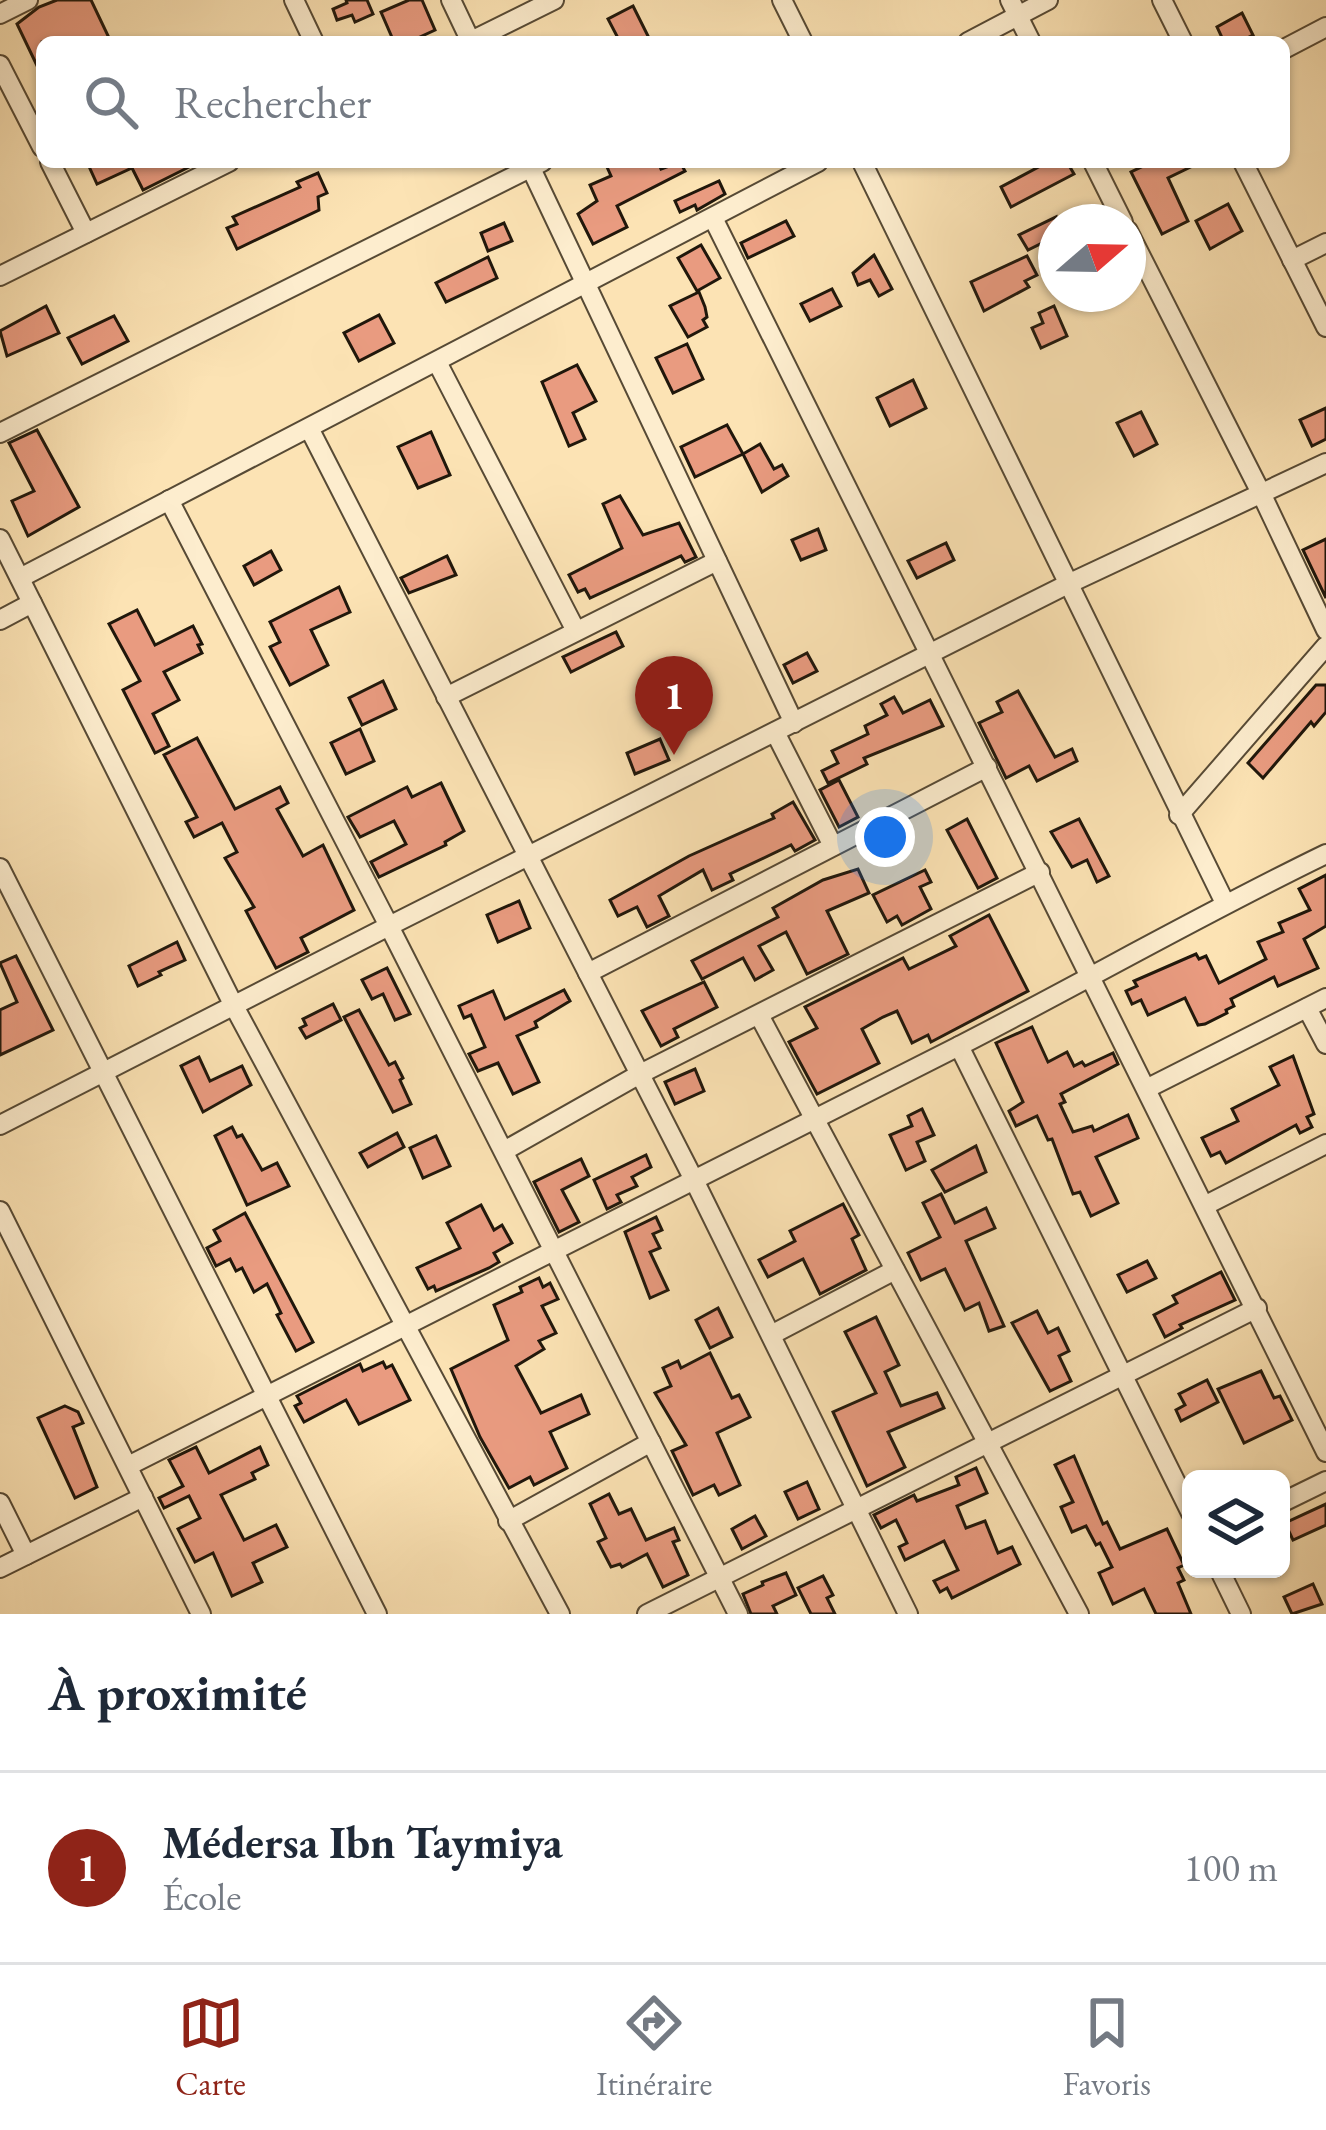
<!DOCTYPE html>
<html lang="fr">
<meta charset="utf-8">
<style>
:root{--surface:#fff;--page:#f6f6f7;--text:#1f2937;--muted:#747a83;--line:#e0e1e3;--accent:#8f2418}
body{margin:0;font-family:"EB Garamond",serif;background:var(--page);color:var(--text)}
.controls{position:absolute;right:36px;bottom:36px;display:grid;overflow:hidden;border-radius:18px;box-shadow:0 3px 9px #0004}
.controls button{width:108px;height:108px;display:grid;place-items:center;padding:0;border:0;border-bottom:3px solid var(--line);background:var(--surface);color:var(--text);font:60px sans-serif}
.compass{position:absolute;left:1038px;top:204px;width:108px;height:108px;border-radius:50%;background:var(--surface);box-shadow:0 3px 9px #0004;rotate:70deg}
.you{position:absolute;left:885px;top:837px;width:42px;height:42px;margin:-30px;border:9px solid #fff;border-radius:50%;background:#1a73e8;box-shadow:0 0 0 18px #1a73e833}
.badge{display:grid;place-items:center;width:78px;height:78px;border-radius:50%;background:var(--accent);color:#fff;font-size:39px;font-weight:700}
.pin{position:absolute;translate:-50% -99px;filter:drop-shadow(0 3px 6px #0008)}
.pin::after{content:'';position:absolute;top:63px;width:42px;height:36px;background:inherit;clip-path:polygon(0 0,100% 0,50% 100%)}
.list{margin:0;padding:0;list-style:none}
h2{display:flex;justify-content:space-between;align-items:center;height:156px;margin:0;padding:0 48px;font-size:51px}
h2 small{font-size:39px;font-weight:400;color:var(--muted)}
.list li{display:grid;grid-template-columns:78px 1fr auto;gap:36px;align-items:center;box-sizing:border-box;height:192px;padding:0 48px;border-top:3px solid var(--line)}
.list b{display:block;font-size:45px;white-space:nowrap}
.list p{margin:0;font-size:39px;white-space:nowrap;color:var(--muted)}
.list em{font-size:39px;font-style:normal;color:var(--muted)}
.icon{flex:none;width:66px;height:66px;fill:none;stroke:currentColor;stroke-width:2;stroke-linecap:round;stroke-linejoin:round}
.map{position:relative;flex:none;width:1326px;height:1614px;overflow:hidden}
.search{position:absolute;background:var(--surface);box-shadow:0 3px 9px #0004;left:36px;right:36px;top:36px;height:132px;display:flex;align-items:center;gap:30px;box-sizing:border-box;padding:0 42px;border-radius:18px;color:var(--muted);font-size:45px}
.sheet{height:348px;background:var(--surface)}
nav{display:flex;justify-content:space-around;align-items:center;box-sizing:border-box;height:168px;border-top:3px solid var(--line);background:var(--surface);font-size:33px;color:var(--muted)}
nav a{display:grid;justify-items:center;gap:6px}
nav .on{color:var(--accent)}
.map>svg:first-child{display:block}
</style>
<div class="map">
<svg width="1326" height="1614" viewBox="0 0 1326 1614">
<rect width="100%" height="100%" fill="#fce3b4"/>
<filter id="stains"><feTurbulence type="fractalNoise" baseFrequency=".00167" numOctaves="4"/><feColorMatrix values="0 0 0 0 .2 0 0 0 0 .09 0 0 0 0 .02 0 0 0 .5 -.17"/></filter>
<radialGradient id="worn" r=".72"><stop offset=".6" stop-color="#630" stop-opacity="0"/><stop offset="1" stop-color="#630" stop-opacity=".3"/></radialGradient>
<g fill="#e99b80" stroke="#20170b" stroke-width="3">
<polygon points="57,0 91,0 111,42 42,42 42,76 17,24 39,7"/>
<polygon points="346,0 367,0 373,14 355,22 352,15 337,20 333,9 347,3"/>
<polygon points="409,0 422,0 435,30 409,42 394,42 381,12"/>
<polygon points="633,6 651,42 620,42 608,19"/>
<polygon points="1242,13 1253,35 1239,42 1224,42 1217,27"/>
<polygon points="87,162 199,162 143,190 132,168 97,184"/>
<polygon points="618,162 658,162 661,169 680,162 685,171 617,206 627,227 593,244 578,214 597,201 590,185 611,176 607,167"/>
<polygon points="1048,162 1067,162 1074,174 1011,207 1001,187"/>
<polygon points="1152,162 1201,162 1168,178 1188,221 1162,234 1131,172"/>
<polygon points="318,173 327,193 318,197 319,210 237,249 227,228 237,224 233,217 300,187 297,182"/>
<polygon points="719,181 725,194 697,210 695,205 680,212 675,201"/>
<polygon points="1228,204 1242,231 1210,249 1196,221"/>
<polygon points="1056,217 1056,236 1028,250 1019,235"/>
<polygon points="786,221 794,236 748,258 741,243"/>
<polygon points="504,223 512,241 488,251 481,233"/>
<polygon points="701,245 720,278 697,291 678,258"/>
<polygon points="874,255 892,289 879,296 870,280 858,285 853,273"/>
<polygon points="1027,256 1037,275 1025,281 1029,287 984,311 971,282"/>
<polygon points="488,257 497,278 446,302 436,283"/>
<polygon points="832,289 841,306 810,321 801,304"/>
<polygon points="699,292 705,307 707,317 703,320 707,327 688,337 670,306"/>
<polygon points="46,306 59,333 7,356 0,331"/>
<polygon points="1054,306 1067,336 1041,348 1032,328 1043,323 1039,313"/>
<polygon points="379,315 394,343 359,361 344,333"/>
<polygon points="114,316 128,341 82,364 68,338"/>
<polygon points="687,344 703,379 673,393 656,358"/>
<polygon points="577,365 596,401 573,413 585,439 569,446 542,382"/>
<polygon points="913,380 926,408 890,426 877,398"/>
<polygon points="1326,408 1326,439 1312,446 1300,420"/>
<polygon points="1141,412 1157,444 1134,456 1117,423"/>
<polygon points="727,425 743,454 760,444 774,469 782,465 788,476 762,492 743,454 695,477 681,447"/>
<polygon points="37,430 79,507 28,536 12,501 34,491 9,443"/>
<polygon points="431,432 450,475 418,488 398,447"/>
<polygon points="620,496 643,535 679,523 696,557 685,562 681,556 590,598 585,589 578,592 569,575 622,548 603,504"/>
<polygon points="818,529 826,550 801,560 792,540"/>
<polygon points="1326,539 1326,598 1303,550"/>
<polygon points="946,543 954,560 917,578 908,561"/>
<polygon points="271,551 281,570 254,585 244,566"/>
<polygon points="447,556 456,575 409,593 401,578"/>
<polygon points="339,587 350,612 311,630 328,665 290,685 270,647 280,642 270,622"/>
<polygon points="137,610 155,645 193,626 202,644 198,645 202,653 164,672 179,700 153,714 169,746 155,753 123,690 140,681 109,624"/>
<polygon points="616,632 623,646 571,672 563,657"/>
<polygon points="807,653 817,671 793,683 784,665"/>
<polygon points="383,681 396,709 362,725 349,698"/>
<polygon points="1316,685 1326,685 1326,712 1314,726 1311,722 1263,778 1248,763"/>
<polygon points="1018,691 1055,757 1072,749 1077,761 1037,781 1029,766 1006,778 979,723 1002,712 997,702"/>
<polygon points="894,697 903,713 930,700 943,726 864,758 867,764 828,783 822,771 838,763 832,751 868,734 865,726 887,715 881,704"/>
<polygon points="360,729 374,761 346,774 331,743"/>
<polygon points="197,738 235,809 280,787 288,803 277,809 303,856 323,845 354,910 301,938 308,952 276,968 246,911 254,907 225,858 237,852 222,823 194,837 186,822 197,817 164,755"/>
<polygon points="660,739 669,760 635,774 627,753"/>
<polygon points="839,780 858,817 839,827 820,790"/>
<polygon points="441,783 464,831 445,842 446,845 379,877 371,862 406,844 394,821 360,837 348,817 407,787 412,797"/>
<polygon points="793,802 815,840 795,851 791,845 730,874 733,880 712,890 703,870 659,896 669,916 647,927 637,907 618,916 610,900 689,856 774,818 772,814"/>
<polygon points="967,819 997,878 978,888 947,830"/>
<polygon points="1079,819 1109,876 1097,882 1087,860 1072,867 1051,832"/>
<polygon points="858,869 869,893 827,911 848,954 807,974 786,932 759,946 773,970 755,980 743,958 702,979 692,961 778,917 773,908 823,880"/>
<polygon points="925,870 931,882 920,887 931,909 902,925 897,916 887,922 873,895"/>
<polygon points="1326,875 1326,926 1304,939 1318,968 1278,986 1274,977 1231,999 1234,1006 1226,1010 1227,1013 1205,1024 1198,1025 1185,998 1148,1015 1141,1000 1132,1004 1126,991 1137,986 1134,981 1196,954 1199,959 1206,956 1219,983 1266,959 1258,942 1283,932 1279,923 1310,910 1299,889"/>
<polygon points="519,901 530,928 498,942 487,915"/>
<polygon points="989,915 1028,991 931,1042 928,1035 912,1043 897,1011 883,1017 862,1029 879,1063 817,1094 789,1042 817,1028 805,1007 903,958 909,969 956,946 950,936"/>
<polygon points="177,942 185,960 159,972 161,975 138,986 129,966"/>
<polygon points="16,956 53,1030 0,1055 0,1010 17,1002 0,963"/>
<polygon points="387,968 410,1014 395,1020 383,994 372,999 362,980"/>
<polygon points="704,982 717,1007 674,1029 678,1037 661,1046 642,1011"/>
<polygon points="564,990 570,1001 535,1022 537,1027 517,1036 539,1082 513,1094 498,1063 478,1071 469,1054 485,1047 471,1015 464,1018 459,1006 493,991 505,1019"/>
<polygon points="333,1004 341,1020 306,1038 300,1028 306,1025 303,1019"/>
<polygon points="359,1010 389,1065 395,1062 403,1078 400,1080 411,1104 393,1112 344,1017"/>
<polygon points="1032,1027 1048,1062 1067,1052 1074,1066 1082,1062 1085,1066 1113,1053 1118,1064 1061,1094 1065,1102 1060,1104 1073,1132 1092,1126 1094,1131 1128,1115 1138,1138 1096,1157 1118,1203 1091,1216 1080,1192 1073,1194 1052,1139 1048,1140 1037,1116 1016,1126 1009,1111 1023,1102 996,1043"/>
<polygon points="1293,1056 1314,1114 1307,1117 1312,1127 1300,1133 1296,1125 1226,1163 1220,1152 1211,1156 1202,1138 1238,1121 1232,1109 1279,1085 1270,1067"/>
<polygon points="199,1057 210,1081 242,1066 251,1085 203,1112 181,1066"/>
<polygon points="695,1069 704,1091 675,1104 665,1082"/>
<polygon points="922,1109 934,1135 917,1142 925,1161 906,1170 890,1135 912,1126 908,1116"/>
<polygon points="232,1127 237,1137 242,1135 262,1170 277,1163 289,1186 247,1205 215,1136"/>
<polygon points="397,1133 404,1147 368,1167 360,1153"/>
<polygon points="436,1136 450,1166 423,1178 410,1148"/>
<polygon points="976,1146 986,1172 945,1192 932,1170"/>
<polygon points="646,1155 651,1167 632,1177 637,1186 617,1195 621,1202 607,1209 594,1180"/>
<polygon points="581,1159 589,1176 562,1190 579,1222 559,1232 534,1182"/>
<polygon points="941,1194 955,1223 986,1208 995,1228 966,1241 1004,1326 989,1331 979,1303 965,1310 945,1269 921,1280 908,1253 940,1237 923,1203"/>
<polygon points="843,1204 859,1235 852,1239 866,1270 820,1294 803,1259 768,1277 759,1260 795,1241 790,1231"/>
<polygon points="481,1205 494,1230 502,1225 512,1243 494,1253 499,1262 489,1268 436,1291 434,1286 428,1289 417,1268 460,1248 447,1223"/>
<polygon points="245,1213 313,1342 296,1351 277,1315 281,1313 267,1284 254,1292 242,1268 236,1271 230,1259 216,1266 207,1248 220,1241 214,1230"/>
<polygon points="656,1217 662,1230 653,1234 660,1248 650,1252 668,1290 650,1298 625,1232"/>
<polygon points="1147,1261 1156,1278 1127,1292 1118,1275"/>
<polygon points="1221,1272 1235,1300 1180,1325 1182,1328 1165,1337 1154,1315 1177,1303 1173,1296"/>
<polygon points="539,1278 543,1287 550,1283 558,1299 542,1306 556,1333 539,1341 544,1349 516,1366 541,1413 581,1395 589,1414 550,1432 567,1468 534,1485 530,1477 509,1488 480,1437 451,1369 508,1340 494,1305 522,1292 520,1287"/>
<polygon points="718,1308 732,1337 710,1348 696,1320"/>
<polygon points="1037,1311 1048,1333 1058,1328 1069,1351 1059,1356 1071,1381 1050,1391 1012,1323"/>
<polygon points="876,1317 899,1365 885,1372 901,1406 937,1393 944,1408 888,1432 905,1467 867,1486 833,1412 876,1393 845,1332"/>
<polygon points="710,1353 732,1398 739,1395 750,1417 717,1433 740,1485 719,1495 714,1485 693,1495 672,1451 686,1445 655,1393 671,1386 663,1368 678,1361 681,1368"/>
<polygon points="383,1362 386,1368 392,1365 410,1400 359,1424 346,1400 304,1422 295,1406 301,1403 297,1396 360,1364 363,1371"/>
<polygon points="1261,1371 1274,1398 1280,1396 1292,1420 1244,1443 1218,1389"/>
<polygon points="1207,1380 1218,1402 1181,1421 1176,1410 1185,1405 1179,1394"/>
<polygon points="65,1406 78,1412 83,1423 73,1427 97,1487 75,1498 38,1418"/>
<polygon points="196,1447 209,1473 260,1447 268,1465 252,1473 255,1479 221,1495 244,1540 276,1525 287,1547 253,1563 262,1582 232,1596 213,1553 195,1562 178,1529 200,1518 189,1496 164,1508 159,1498 183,1486 169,1460"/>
<polygon points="1074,1456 1103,1524 1107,1522 1120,1549 1167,1529 1184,1565 1178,1568 1184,1580 1178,1583 1191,1614 1156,1614 1144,1589 1113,1604 1099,1573 1112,1567 1100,1543 1096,1545 1086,1526 1072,1532 1061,1507 1073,1502 1055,1465"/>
<polygon points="976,1468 987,1493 957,1506 966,1528 985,1521 998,1553 1012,1547 1020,1564 952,1598 947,1588 940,1592 934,1581 958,1570 944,1541 905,1560 899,1547 907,1543 896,1520 881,1528 874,1515 914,1495 917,1501 959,1485 956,1477"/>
<polygon points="807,1482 819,1509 798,1519 785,1492"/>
<polygon points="609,1494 619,1514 631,1509 646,1540 674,1528 679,1540 673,1542 688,1575 663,1587 647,1554 622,1567 620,1564 611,1567 598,1542 606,1538 590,1504"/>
<polygon points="1326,1504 1326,1525 1293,1540 1285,1523"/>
<polygon points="755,1516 766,1536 742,1549 732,1529"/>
<polygon points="786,1573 796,1595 773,1606 777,1614 751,1614 743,1594 763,1585 762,1582"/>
<polygon points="823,1576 833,1595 827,1598 835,1614 811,1614 798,1588"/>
<polygon points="1313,1584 1322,1604 1292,1614 1284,1597"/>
</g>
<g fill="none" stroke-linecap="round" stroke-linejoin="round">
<g stroke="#574a35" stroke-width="22">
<g id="minor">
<polyline points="294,0 314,42"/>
<polyline points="451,0 471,42"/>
<polyline points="782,0 803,42"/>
<polyline points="1010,0 1031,42"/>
<polyline points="1162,0 1183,42"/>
<polyline points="0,14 28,0"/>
<polyline points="469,42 554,0"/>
<polyline points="968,42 1048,0"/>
<polyline points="1284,49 1326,27"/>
<polyline points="0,65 42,147"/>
<polyline points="50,162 86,233"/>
<polyline points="528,162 794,723"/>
<polyline points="862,162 1225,903"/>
<polyline points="1093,162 1123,222"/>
<polyline points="1243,162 1326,327"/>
<polyline points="713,218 1326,1452"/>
<polyline points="1128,231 1261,493 1326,630"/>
<polyline points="1292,260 1326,243"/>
<polyline points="0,276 229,162"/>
<polyline points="437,362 576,631"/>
<polyline points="309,428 694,1180 908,1614"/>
<polyline points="0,433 542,162"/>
<polyline points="0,539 234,1006 560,1614"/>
<polyline points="20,578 818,162"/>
<polyline points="0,620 32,603"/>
<polyline points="446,697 717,561"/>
<polyline points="775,732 833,846"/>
<polyline points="1179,815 1326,646"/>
<polyline points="0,868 377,1614"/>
<polyline points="588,973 987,767"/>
<polyline points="1307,1008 1326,1044"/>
<polyline points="759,1015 1079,1614"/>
<polyline points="959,1046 1191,1513"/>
<polyline points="1148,1088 1326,998"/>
<polyline points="0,1125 389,926 169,500"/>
<polyline points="504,1151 640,1074 1040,872"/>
<polyline points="1206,1205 1326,1144"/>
<polyline points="0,1211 201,1614"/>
<polyline points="771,1335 895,1270"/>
<path d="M128,1466L959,1046C1082,983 1202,914 1326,854"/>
<polyline points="0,1503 26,1555"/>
<polyline points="1281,1503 1326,1481"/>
<polyline points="508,1521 651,1442"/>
<polyline points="0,1568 143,1497"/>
<polyline points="1219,1569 1241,1614"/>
<polyline points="647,1614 1257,1308"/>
<polyline points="738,1614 389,926 1068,584 1326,463"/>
</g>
</g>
<use href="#minor" stroke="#fdedce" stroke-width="18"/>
</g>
<rect width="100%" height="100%" filter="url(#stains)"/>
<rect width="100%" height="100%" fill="url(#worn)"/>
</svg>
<div class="controls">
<button><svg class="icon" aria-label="layers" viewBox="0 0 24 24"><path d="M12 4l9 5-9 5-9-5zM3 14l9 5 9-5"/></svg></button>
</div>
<svg class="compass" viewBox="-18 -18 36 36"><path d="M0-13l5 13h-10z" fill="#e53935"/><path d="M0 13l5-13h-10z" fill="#747a83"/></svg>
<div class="you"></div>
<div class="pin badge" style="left:674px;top:755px">1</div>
<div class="search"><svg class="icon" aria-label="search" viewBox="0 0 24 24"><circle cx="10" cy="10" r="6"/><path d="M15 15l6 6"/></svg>Rechercher</div>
</div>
<section class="sheet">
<h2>À proximité<small></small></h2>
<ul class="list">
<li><span class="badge">1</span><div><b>Médersa Ibn Taymiya</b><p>École</p></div><em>100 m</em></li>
</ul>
</section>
<nav>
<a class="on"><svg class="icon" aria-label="map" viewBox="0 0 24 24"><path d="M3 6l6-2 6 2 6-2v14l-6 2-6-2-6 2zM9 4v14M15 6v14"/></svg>Carte</a>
<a><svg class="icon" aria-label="directions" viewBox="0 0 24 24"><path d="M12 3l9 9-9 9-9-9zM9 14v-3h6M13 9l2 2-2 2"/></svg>Itinéraire</a>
<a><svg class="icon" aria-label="saved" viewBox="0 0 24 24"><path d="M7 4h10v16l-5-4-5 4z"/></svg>Favoris</a>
</nav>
